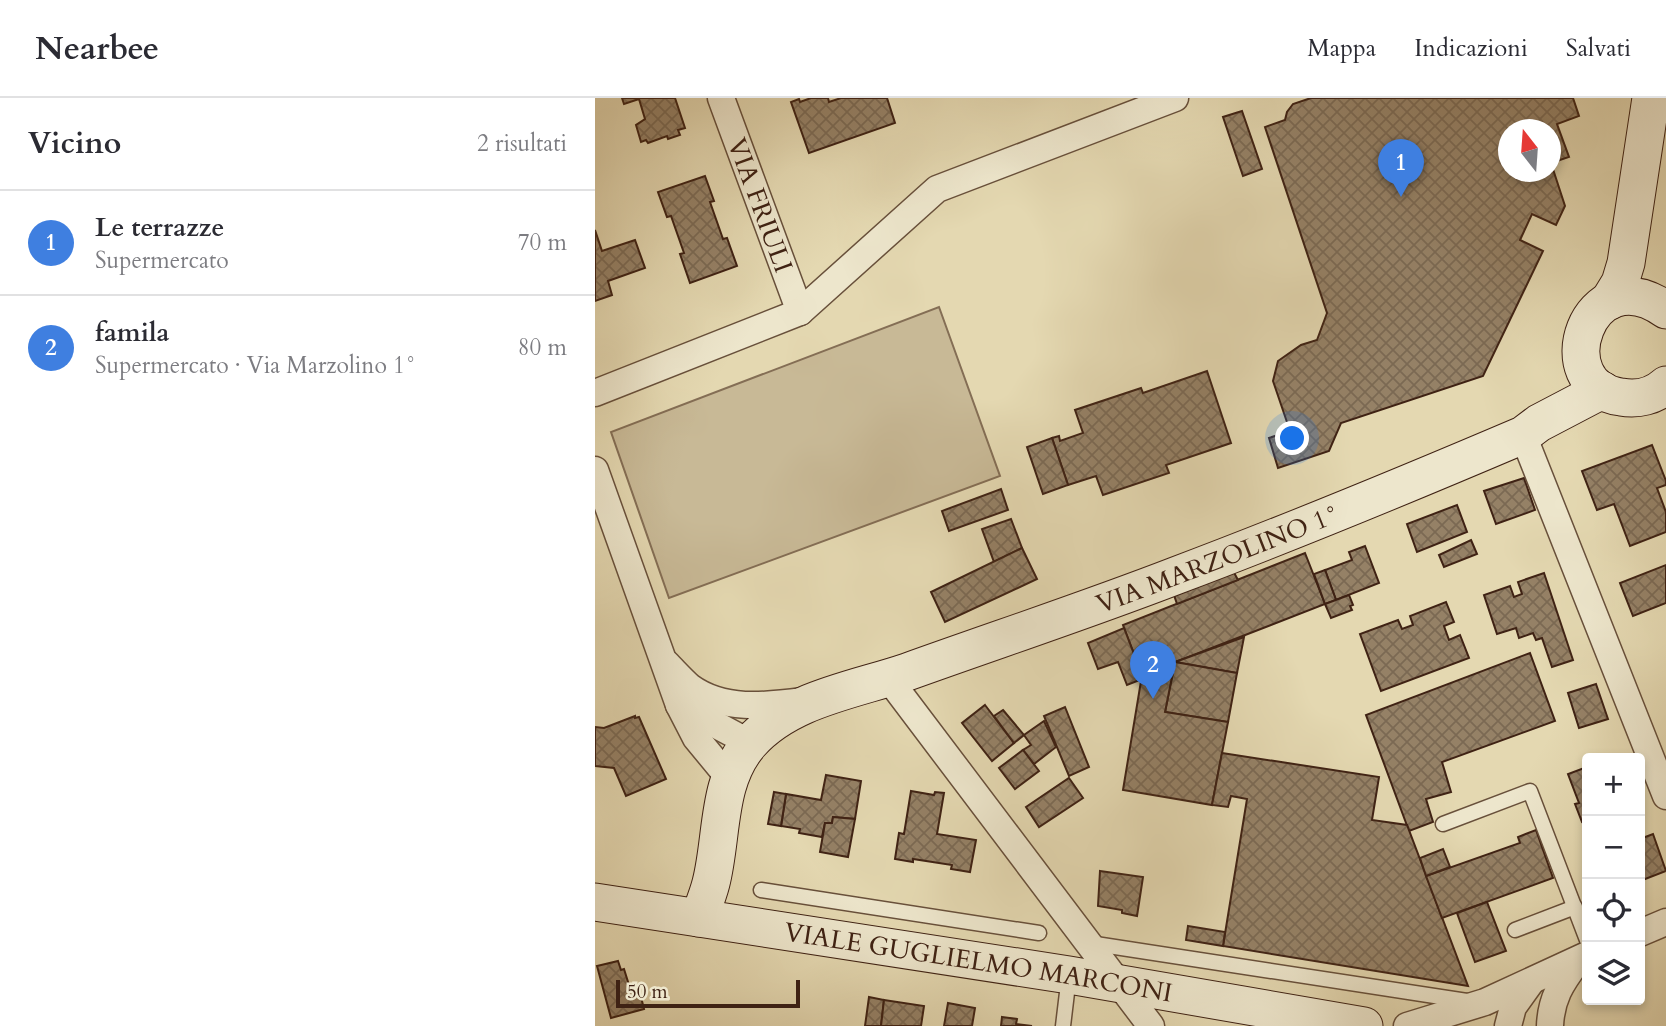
<!DOCTYPE html>
<html lang="it">
<meta charset="utf-8">
<style>
:root{--surface:#fff;--page:#f2f2f3;--text:#2b2b33;--muted:#7c7c81;--line:#e1e1e2;--accent:#8f2418}
body{margin:0;font-family:Cardo,serif;background:var(--page);color:var(--text)}
.controls{position:absolute;right:21px;bottom:21px;display:grid;overflow:hidden;border-radius:7px;box-shadow:0 4px 10px #0003}
.controls button{width:63px;height:63px;display:grid;place-items:center;padding:0;border:0;border-bottom:2px solid var(--line);background:var(--surface);color:var(--text);font:35px sans-serif}
.compass{position:absolute;left:903px;top:21px;width:63px;height:63px;border-radius:50%;background:var(--surface);box-shadow:0 4px 10px #0003;rotate:343deg}
.scale{position:absolute;left:21px;bottom:18px;width:184px;box-sizing:border-box;padding-left:7px;border:4px solid #3f2214;border-top:0;font-size:19px;line-height:24px;white-space:nowrap;color:#3f2214;-webkit-text-stroke:5px #ede6cc;paint-order:stroke}
.you{position:absolute;left:698px;top:341px;width:24px;height:24px;margin:-18px;border:5px solid #fff;border-radius:50%;background:#1a73e8;box-shadow:0 0 0 10px #1a73e833}
.badge{display:grid;place-items:center;width:46px;height:46px;border-radius:50%;background:var(--accent);color:#fff;font-size:23px;font-weight:700}
.pin{position:absolute;translate:-50% -58px;filter:drop-shadow(0 2px 4px #0008)}
.pin::after{content:'';position:absolute;top:37px;width:24px;height:21px;background:inherit;clip-path:polygon(0 0,100% 0,50% 100%)}
.list{margin:0;padding:0;list-style:none}
h2{display:flex;justify-content:space-between;align-items:center;height:91px;margin:0;padding:0 28px;font-size:30px}
h2 small{font-size:23px;font-weight:400;color:var(--muted)}
.list li{display:grid;grid-template-columns:46px 1fr auto;gap:21px;align-items:center;box-sizing:border-box;height:105px;padding:0 28px;border-top:2px solid var(--line)}
.list b{display:block;font-size:26px;white-space:nowrap}
.list p{margin:0;font-size:23px;white-space:nowrap;color:var(--muted)}
.list em{font-size:23px;font-style:normal;color:var(--muted)}
.icon{flex:none;width:38px;height:38px;fill:none;stroke:currentColor;stroke-width:2;stroke-linecap:round;stroke-linejoin:round}
.map{position:relative;flex:none;width:1071px;height:928px;overflow:hidden}
header{display:flex;align-items:center;gap:42px;box-sizing:border-box;height:98px;padding:0 35px;background:var(--surface);border-bottom:2px solid var(--line)}
header strong{font-size:33px}
nav{display:flex;gap:38px;margin-inline-start:auto;font-size:24px}
main{display:flex}
aside{flex:1;background:var(--surface)}
.map>svg:first-child{display:block}
</style>
<header>
<strong>Nearbee</strong>
<nav><a>Mappa</a><a>Indicazioni</a><a>Salvati</a></nav>
</header>
<main>
<aside>
<h2>Vicino<small>2 risultati</small></h2>
<ul class="list">
<li><span class="badge" style="background:#3f7fe0">1</span><div><b>Le terrazze</b><p>Supermercato</p></div><em>70 m</em></li>
<li><span class="badge" style="background:#3f7fe0">2</span><div><b>famila</b><p>Supermercato · Via Marzolino 1°</p></div><em>80 m</em></li>
</ul>
</aside>
<div class="map">
<svg width="1071" height="928" viewBox="0 0 1071 928">
<defs>
<pattern id="building-cross-hatch" width="8" height="8" patternUnits="userSpaceOnUse" patternTransform="scale(1.75)"><rect width="8" height="8" fill="#958166"/><path d="M0 0l8 8M0 8l8-8" fill="none" stroke="#7b6953"/></pattern>
</defs>
<rect width="100%" height="100%" fill="#e4d8b1"/>
<filter id="stains"><feTurbulence type="fractalNoise" baseFrequency=".00286" numOctaves="4"/><feColorMatrix values="0 0 0 0 .2 0 0 0 0 .09 0 0 0 0 .02 0 0 0 .5 -.17"/></filter>
<radialGradient id="worn" r=".72"><stop offset=".6" stop-color="#630" stop-opacity="0"/><stop offset="1" stop-color="#630" stop-opacity=".3"/></radialGradient>
<polygon fill="#c8b996" stroke="#846e55" stroke-width="2" points="344,209 405,378 74,500 16,334"/>
<g fill="url(#building-cross-hatch)" stroke="#3f2214" stroke-width="2" fill-rule="evenodd">
<polygon points="27,0 80,0 90,30 83,32 85,37 73,41 72,38 53,45 51,42 46,44 41,27 50,21 44,1 29,6"/>
<polygon points="216,0 233,0 234,4 246,0 292,0 300,25 214,55 196,4 204,1 205,4"/>
<path d="M716,0H978L984,18L962,26L974,59L956,65L970,108L961,127L937,116L925,142L948,153L888,278L746,325L734,353L683,370L674,340L695,333L678,283L683,263L706,247L722,242L732,215L670,29L690,22L692,14L698,6ZM914,32H956V74H914Z"/>
<polygon points="647,13 667,71 648,78 628,19"/>
<polygon points="110,78 119,103 115,104 128,141 132,140 142,168 95,185 85,156 89,155 76,118 72,119 63,94"/>
<polygon points="0,132 7,153 40,142 50,170 13,183 17,197 0,203"/>
<polygon points="612,273 636,345 571,367 574,375 508,397 501,378 473,387 457,340 464,338 465,343 488,335 480,312 546,290 548,295"/>
<polygon points="457,340 473,387 448,396 432,349"/>
<polygon points="1057,347 1071,383 1071,387 1062,390 1071,414 1071,434 1035,448 1019,406 1002,412 987,373"/>
<polygon points="929,380 940,412 901,426 889,393"/>
<polygon points="406,391 413,412 354,433 347,413"/>
<polygon points="862,407 872,434 822,454 812,426"/>
<polygon points="416,421 427,450 399,464 387,431"/>
<polygon points="876,442 882,456 849,469 844,457"/>
<polygon points="770,448 784,485 741,502 730,472 757,462 754,454"/>
<polygon points="427,450 442,481 350,524 336,494"/>
<polygon points="710,455 730,506 547,577 528,527"/>
<polygon points="1071,467 1071,505 1038,518 1025,485"/>
<polygon points="636,469 643,482 582,506 577,491"/>
<polygon points="730,472 741,502 730,506 719,476"/>
<polygon points="949,475 978,562 957,569 947,540 941,542 938,535 924,540 921,530 902,536 889,497 915,488 919,499 927,496 923,484"/>
<polygon points="754,497 758,507 755,508 757,512 736,520 730,506"/>
<polygon points="851,504 859,524 849,528 854,542 865,537 874,560 786,593 765,536 803,522 807,531 818,527 815,518"/>
<polygon points="529,530 547,577 547,581 532,587 523,564 503,571 493,545"/>
<polygon points="649,539 642,575 580,564"/>
<polygon points="935,555 960,623 847,664 856,694 831,701 838,724 814,733 771,617"/>
<polygon points="580,564 642,575 633,624 570,614"/>
<polygon points="580,564 570,614 633,624 617,707 528,692 547,577"/>
<polygon points="1001,586 1013,621 984,630 973,595"/>
<polygon points="390,607 419,645 397,663 367,625"/>
<polygon points="470,609 494,669 474,678 449,618"/>
<polygon points="408,612 429,637 419,645 399,618"/>
<polygon points="40,618 40,620 44,619 71,681 31,698 19,670 0,668 0,629 9,630"/>
<polygon points="449,623 461,649 439,666 428,652 436,647 429,637"/>
<polygon points="428,652 444,673 420,691 404,670"/>
<polygon points="627,655 784,679 777,722 812,727 873,888 628,848 652,701 636,698 633,709 617,707"/>
<polygon points="992,669 992,722 987,724 980,706 984,705 973,676"/>
<polygon points="231,677 266,683 260,721 238,719 237,725 230,725 227,739 204,735 205,731 186,728 191,696 226,702"/>
<polygon points="474,680 488,700 444,729 431,709"/>
<polygon points="316,693 339,697 340,694 349,695 342,736 381,742 375,774 356,771 357,767 318,761 318,764 300,761 304,735 309,736"/>
<polygon points="179,694 191,696 186,728 173,726"/>
<polygon points="238,719 260,721 253,759 225,754 230,725 237,725"/>
<polygon points="941,732 958,780 847,820 831,778 925,745 923,739"/>
<polygon points="1058,736 1071,773 1045,783 1045,741"/>
<polygon points="848,751 855,769 831,778 825,760"/>
<polygon points="505,773 548,779 542,818 527,815 527,812 503,808"/>
<polygon points="892,804 911,853 880,864 862,815"/>
<polygon points="593,828 630,834 628,848 591,842"/>
<polygon points="23,863 26,872 29,871 34,887 39,886 42,896 45,895 49,911 16,920 2,868"/>
<polygon points="274,899 289,902 286,928 270,928"/>
<polygon points="289,902 329,908 326,928 286,928"/>
<polygon points="353,905 380,910 377,928 349,928"/>
<polygon points="407,919 422,921 421,926 437,928 406,928"/>
</g>
<g fill="none" stroke-linecap="round" stroke-linejoin="round">
<g stroke="#68503b" stroke-width="17">
<g id="service">
<polyline points="848,726 935,693 992,842"/>
<polyline points="166,792 444,835"/>
<polyline points="920,832 980,809"/>
<polyline points="494,845 872,903"/>
<polyline points="468,928 474,878"/>
</g>
</g>
<g stroke="#68503b" stroke-width="29">
<g id="minor">
<path id="s1" d="M126,0L205,214"/>
<polyline points="0,295 205,214 342,91 580,0"/>
<polyline points="928,337 1071,698"/>
<polyline points="0,372 84,607 101,640 134,680"/>
<path d="M71,565C79,573 87,582 95,589C128,613 170,608 208,603"/>
<polyline points="293,580 556,928"/>
<polyline points="84,607 155,645"/>
<polyline points="1045,835 1071,824"/>
<polyline points="812,928 890,904 992,857"/>
<polyline points="913,928 918,909 936,884"/>
<path d="M955,928C956,901 966,885 982,864"/>
</g>
</g>
<g stroke="#3f2214" stroke-width="39">
<g id="secondary">
<polyline points="1014,203 1025,185 1031,165 1056,0"/>
<path d="M1071,212C992,156 950,289 1026,299C1043,302 1059,298 1071,287"/>
<path id="s2" d="M0,804L474,877L769,928"/>
<path id="s3" d="M104,820C108,809 113,797 116,785C128,738 121,684 155,645C194,601 259,592 312,574C401,542 492,512 580,478C697,434 813,386 928,337L944,325L1007,292"/>
</g>
</g>
<use href="#service" stroke="#ede6cc" stroke-width="14"/>
<use href="#minor" stroke="#ede6cc" stroke-width="26"/>
<use href="#secondary" stroke="#ede6cc" stroke-width="37"/>
</g>
<g text-anchor="middle" stroke-width="6" stroke-linejoin="round" paint-order="stroke">
<g font-size="26" fill="#3f2214" stroke="#ede6cc">
<text dy="9" stroke="none"><textPath href="#s1" startOffset="114">VIA FRIULI</textPath></text>
<text dy="9" stroke="none"><textPath href="#s3" startOffset="690">VIA MARZOLINO 1°</textPath></text>
<text dy="9" stroke="none"><textPath href="#s2" startOffset="388">VIALE GUGLIELMO MARCONI</textPath></text>
</g>
</g>
<rect width="100%" height="100%" filter="url(#stains)"/>
<rect width="100%" height="100%" fill="url(#worn)"/>
</svg>
<div class="controls">
<button>+</button>
<button>−</button>
<button><svg class="icon" aria-label="locate" viewBox="0 0 24 24"><circle cx="12" cy="12" r="6"/><path d="M12 2v4M12 18v4M2 12h4M18 12h4"/></svg></button>
<button><svg class="icon" aria-label="layers" viewBox="0 0 24 24"><path d="M12 4l9 5-9 5-9-5zM3 14l9 5 9-5"/></svg></button>
</div>
<svg class="compass" viewBox="-18 -18 36 36"><path d="M0-13l5 13h-10z" fill="#e53935"/><path d="M0 13l5-13h-10z" fill="#7c7c81"/></svg>
<div class="scale">50 m</div>
<div class="you"></div>
<div class="pin badge" style="left:806px;top:99px;background:#3f7fe0">1</div>
<div class="pin badge" style="left:558px;top:601px;background:#3f7fe0">2</div>
</div>
</main>
